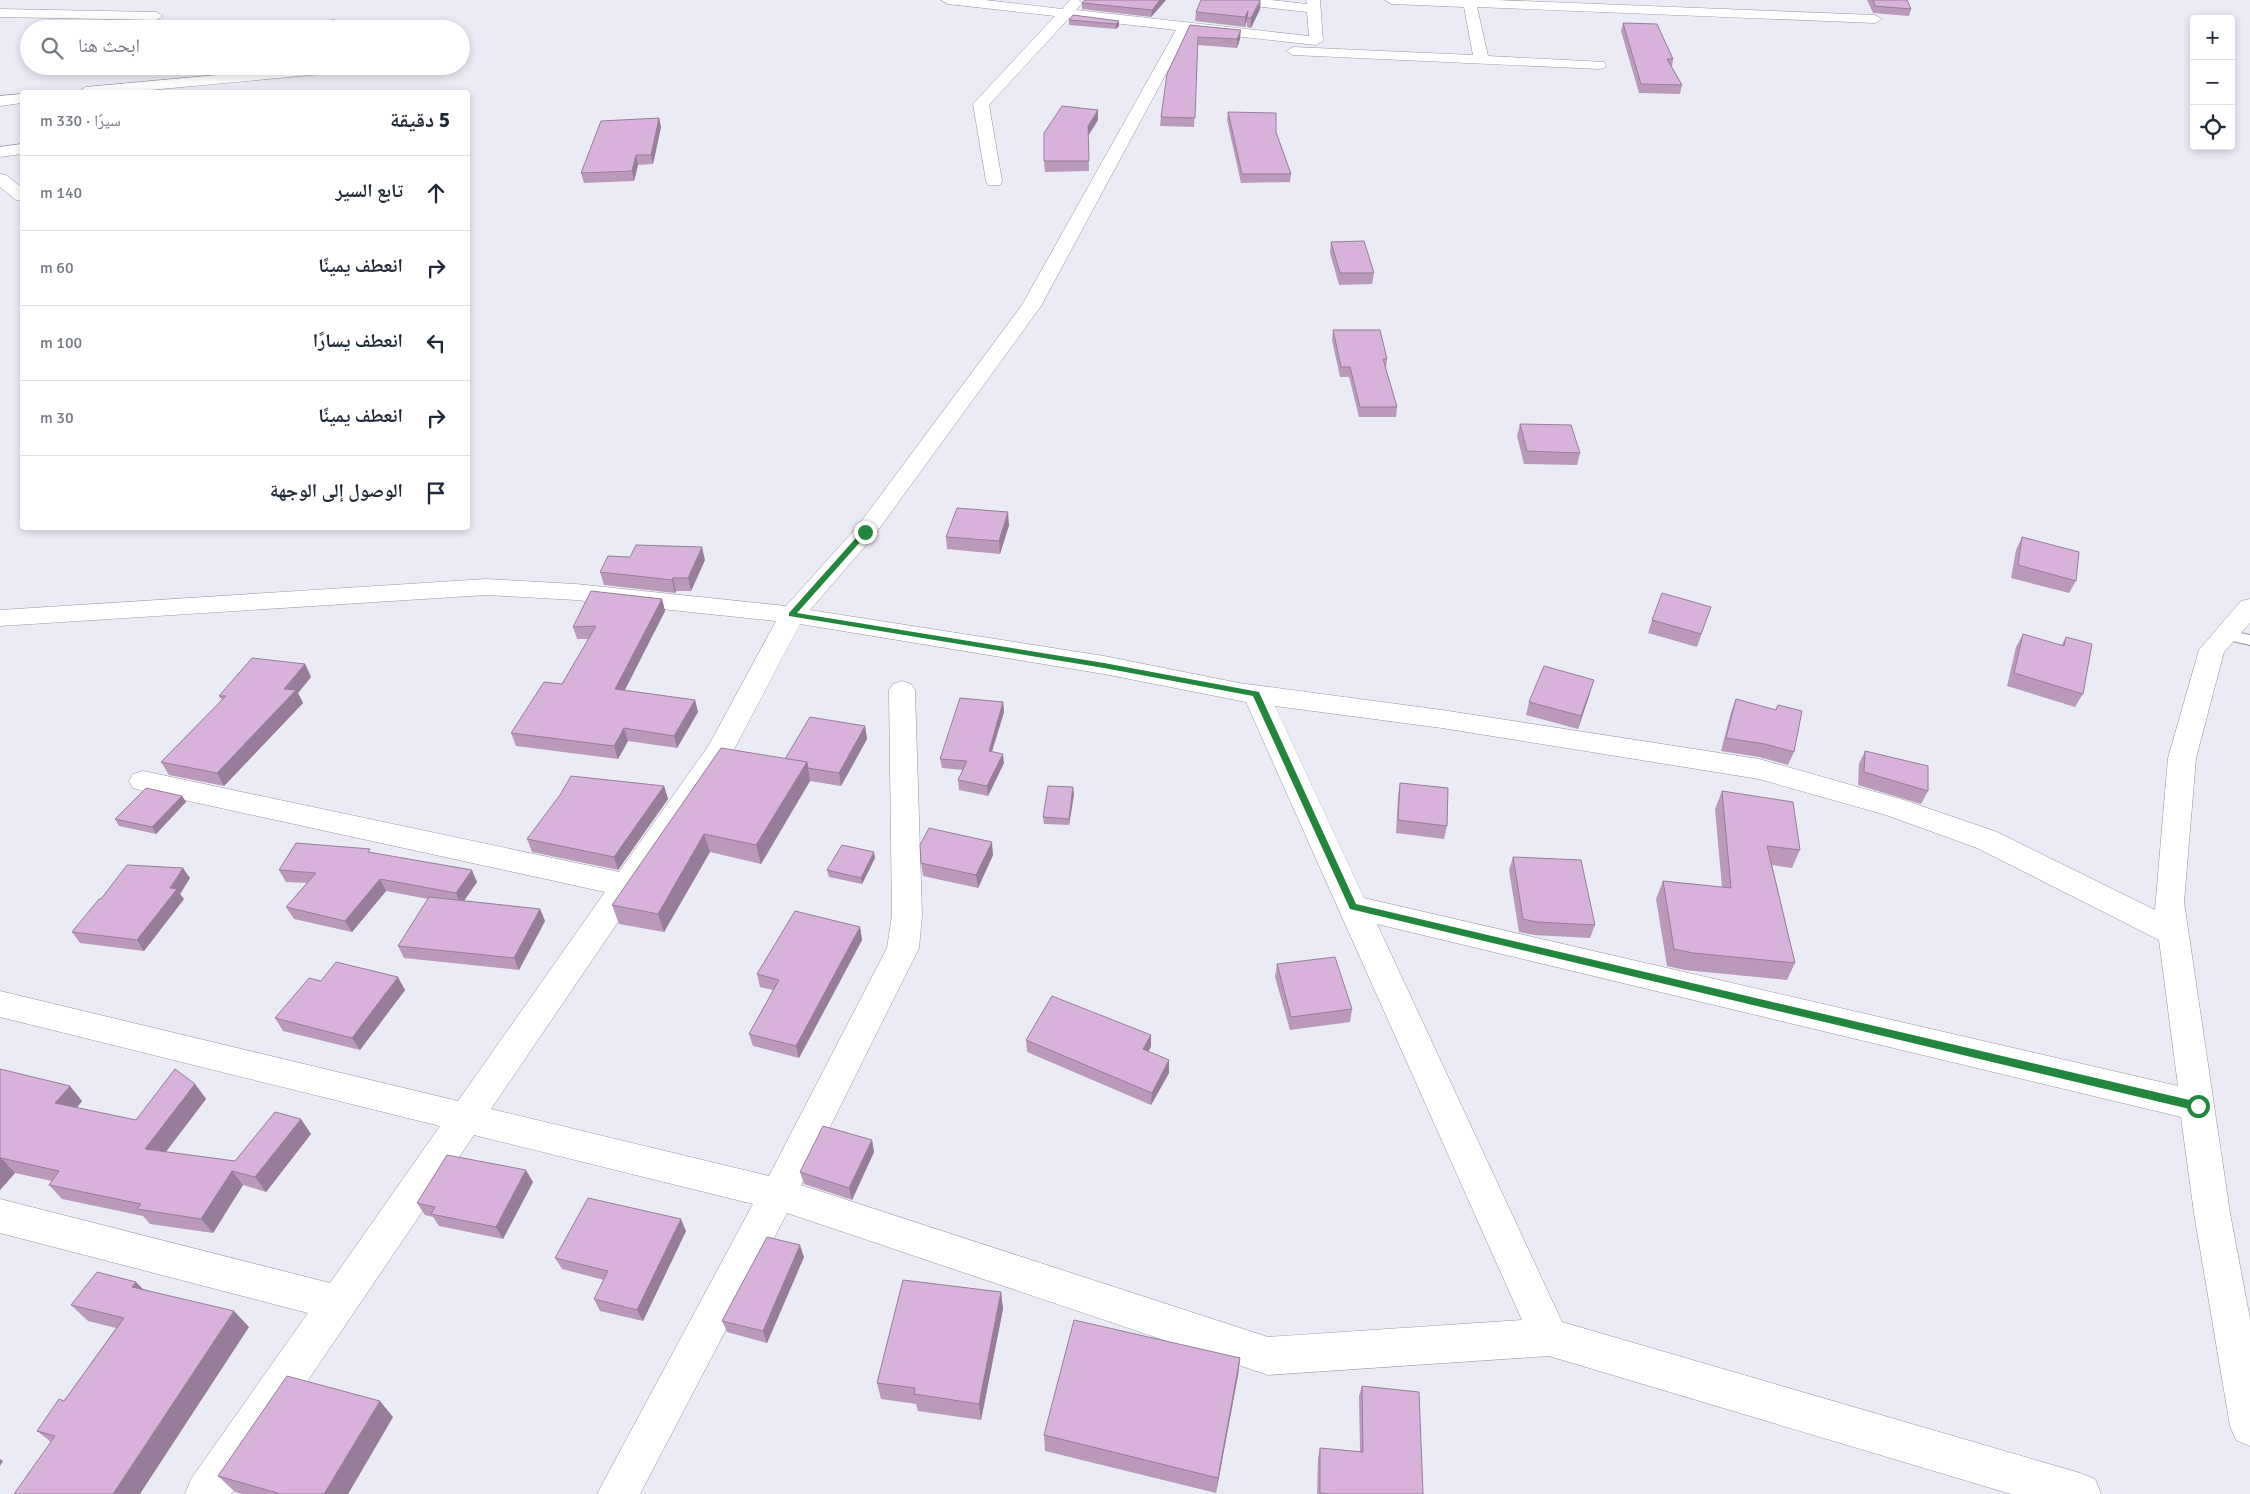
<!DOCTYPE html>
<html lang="ar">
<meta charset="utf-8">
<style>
:root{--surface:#fff;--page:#f2f2f3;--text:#1f2937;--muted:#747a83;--line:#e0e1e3}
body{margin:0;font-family:Signika,"Noto Naskh Arabic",sans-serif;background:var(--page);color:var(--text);direction:rtl}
.controls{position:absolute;right:15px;top:15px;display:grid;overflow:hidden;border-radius:5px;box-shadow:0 2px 8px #0003}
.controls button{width:45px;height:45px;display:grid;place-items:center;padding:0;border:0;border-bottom:1px solid var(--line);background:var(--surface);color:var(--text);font:25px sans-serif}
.stop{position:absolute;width:15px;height:15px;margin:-11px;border:4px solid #22873c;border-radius:50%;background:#fff}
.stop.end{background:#22873c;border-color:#fff;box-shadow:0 1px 5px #0008}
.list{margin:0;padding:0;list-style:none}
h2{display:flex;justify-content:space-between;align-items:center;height:65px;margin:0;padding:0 20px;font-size:21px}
h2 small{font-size:16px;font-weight:400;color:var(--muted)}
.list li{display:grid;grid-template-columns:32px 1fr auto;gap:15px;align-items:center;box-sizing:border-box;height:75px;padding:0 20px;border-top:1px solid var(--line)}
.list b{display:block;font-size:19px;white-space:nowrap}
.list em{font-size:16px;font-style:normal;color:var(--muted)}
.icon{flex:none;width:28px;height:28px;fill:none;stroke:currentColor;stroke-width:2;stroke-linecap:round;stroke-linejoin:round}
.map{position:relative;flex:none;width:2250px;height:1494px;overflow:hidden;direction:ltr}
.search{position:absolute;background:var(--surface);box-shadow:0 2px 8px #0003;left:20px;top:20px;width:450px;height:55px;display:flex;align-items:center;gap:12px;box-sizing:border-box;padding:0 18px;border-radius:28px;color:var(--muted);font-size:19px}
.panel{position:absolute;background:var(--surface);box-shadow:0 2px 8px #0003;left:20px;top:90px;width:450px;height:440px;border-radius:5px;direction:rtl}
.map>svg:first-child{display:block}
</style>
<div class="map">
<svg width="2250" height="1494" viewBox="0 0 2250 1494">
<rect width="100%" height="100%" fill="#ebebf6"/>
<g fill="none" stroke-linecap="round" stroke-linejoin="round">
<g stroke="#94949f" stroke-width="2">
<polygon id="service" points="2225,630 2250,635 2250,645 2220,638 2217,635 2220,632"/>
</g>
<g stroke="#94949f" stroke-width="1">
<g id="minor">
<path d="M941,0H985L1062,9L1070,0H1079L1082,3L1076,10L1309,36L1307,12L1236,4L1229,0H1271L1307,4L1306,0H1320L1323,41L1316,45L1189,31L1041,306L873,537L810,610L1104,656L1239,683L1442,710L1759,759L1904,800L1997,832L2155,910L2168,758L2199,650L2241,601L2250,599V623L2224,652L2196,758L2184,902L2230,1213L2250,1319V1446L2236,1440L2230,1426L2194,1213L2181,1117L1377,924L1562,1322L2080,1473L2095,1479L2101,1494H2011L1549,1356L1268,1375L787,1213L640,1494H597L753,1204L474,1135L231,1494H185L191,1479L308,1313L0,1233V1199L330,1283L440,1126L0,1017V991L458,1101L605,892L143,791L133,788L129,781L133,774L143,771L619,872L709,745L776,621L576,600L486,595L0,626V610L486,579L576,584L786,606L857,527L1022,305L1176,30L1069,18L989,105L1002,181L1000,185H988L986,181L973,104L1055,16L948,4ZM800,624L1104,674L1246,702L1522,1320L1268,1337L801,1185L919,948L922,915L915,690L911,684L902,681L893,684L889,690L892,915L887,948L769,1176L491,1109L730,757ZM1275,706L1442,728L1759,779L1886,815L1977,848L2159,940L2178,1086L1364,898Z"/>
<polygon points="1385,0 1496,0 1875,15 1882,19 1875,23 1477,7 1488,56 1604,62 1606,65 1604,68 1599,69 1293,55 1286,51 1293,47 1473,55 1464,7 1392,4"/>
<polygon points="0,9 156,12 163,16 156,20 0,17"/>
<polygon points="334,20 341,24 340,29 326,29 329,21"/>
<polygon points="315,66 327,67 329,70 322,74 129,92 78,92 86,87"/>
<polygon points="22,94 22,103 0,106 0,96"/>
<polygon points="22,144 22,154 0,157 0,147"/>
<polygon points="0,174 6,175 22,188 22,201 16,200 0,187"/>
</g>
</g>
<use href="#service" fill="#fff" fill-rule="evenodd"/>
<use href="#minor" fill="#fff" fill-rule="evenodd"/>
</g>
<g fill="#ba99bb">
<polygon points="1166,0 1151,17 1082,9 1082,3"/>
<polygon points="1867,0 1907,0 1911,9 1909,16 1873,13"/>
<polygon points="1260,9 1251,28 1247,27 1247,20 1245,27 1195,21 1196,12"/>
<polygon points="1069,20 1119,21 1119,26 1116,29 1069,25"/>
<polygon points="1623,23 1673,59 1672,67 1682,85 1680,94 1639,93 1621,31"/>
<polygon points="1190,25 1240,39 1237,48 1198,45 1194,127 1160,126 1161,117"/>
<polygon points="1228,112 1276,132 1291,174 1290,182 1241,183 1227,120"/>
<polygon points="659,118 661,127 653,164 638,165 634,181 584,183 581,173"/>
<polygon points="1098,120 1088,136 1089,171 1045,172 1044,161"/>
<polygon points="1331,242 1374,273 1372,284 1339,285 1330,253"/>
<polygon points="1333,330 1387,359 1386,369 1397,407 1396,417 1359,417 1349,377 1340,377 1332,340"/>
<polygon points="1520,424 1580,453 1577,465 1524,464 1517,436"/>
<polygon points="1009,525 1000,554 947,549 946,537"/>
<polygon points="2022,537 2076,581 2069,593 2011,578 2016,550"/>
<polygon points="705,560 691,591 676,591 675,593 604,585 600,572"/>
<polygon points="662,599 665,611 625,690 695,700 698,712 677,748 628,741 618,759 516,746 511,733 562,684 589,639 577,639 573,627"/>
<polygon points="1711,607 1697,647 1648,633 1652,620"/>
<polygon points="2023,634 2061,646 2066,637 2083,694 2075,707 2007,686 2016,647"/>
<polygon points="305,664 311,677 298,693 303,703 224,786 169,775 161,762 222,700 219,696"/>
<polygon points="1590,693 1578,729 1526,715 1529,702"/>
<polygon points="1736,699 1775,710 1778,705 1794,752 1788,765 1759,757 1721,751 1731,712"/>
<polygon points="1003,702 1004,712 992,752 1004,763 988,796 959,790 958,780 963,770 942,768 940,759"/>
<polygon points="865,726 867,739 841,786 810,781 761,864 710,852 664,932 619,924 612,905 785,759"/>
<polygon points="1865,751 1928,791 1921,804 1858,785 1859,764"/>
<polygon points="1400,783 1447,826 1444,839 1396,833 1398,796"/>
<polygon points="664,786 668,799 618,870 532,852 527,839"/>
<polygon points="1722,791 1800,850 1792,868 1772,865 1795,963 1787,980 1685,970 1667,966 1656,899 1663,881 1722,887 1715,809"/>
<polygon points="1074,794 1069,825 1044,824 1043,817"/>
<polygon points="182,796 186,802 156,834 119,826 115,819"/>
<polygon points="371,852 477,882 464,901 540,909 545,921 519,970 404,958 398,946 428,899 386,891 352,932 294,919 286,907 307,883 286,882 279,870"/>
<polygon points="993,855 978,888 923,876 921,863"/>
<polygon points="1513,857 1595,925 1590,938 1534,935 1519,932 1509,870"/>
<polygon points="875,858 862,884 829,877 827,870"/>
<polygon points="190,878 180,894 184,899 144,951 80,943 72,932"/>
<polygon points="860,927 862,940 799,1058 753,1046 749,1034 773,990 760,987 757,974"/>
<polygon points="1277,964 1352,1009 1350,1022 1290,1030 1275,977"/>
<polygon points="321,981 405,990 360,1050 283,1031 275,1018"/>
<polygon points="1026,1040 1151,1047 1148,1051 1169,1073 1151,1105 1027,1052"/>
<polygon points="0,1069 82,1101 77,1108 136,1120 195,1084 206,1099 166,1152 235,1161 311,1134 266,1192 243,1185 213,1233 150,1224 143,1216 62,1199 49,1185 52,1181 15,1173 0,1190"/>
<polygon points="872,1140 874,1152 852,1200 804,1184 800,1172"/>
<polygon points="533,1182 503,1239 439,1226 433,1217 425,1215 417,1203"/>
<polygon points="686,1231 643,1321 600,1311 594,1299 604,1280 562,1269 555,1258"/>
<polygon points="804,1257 767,1343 727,1332 722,1321"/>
<polygon points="144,1289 249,1327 51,1442 37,1431 64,1401 116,1328 88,1321 71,1305"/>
<polygon points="1001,1292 1003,1309 981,1420 918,1411 916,1404 881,1399 877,1383"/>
<polygon points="1240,1358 1238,1375 1216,1493 1045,1451 1044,1435"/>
<polygon points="1362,1386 1423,1494 1317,1494 1318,1458 1320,1448 1360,1452 1359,1396"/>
<polygon points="393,1417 348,1494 243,1494 235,1492 218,1476"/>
</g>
<g fill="#977d99">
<polygon points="1160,0 1166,0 1151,17 1152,10"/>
<polygon points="1261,0 1260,9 1251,28 1251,18"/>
<polygon points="1248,11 1247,20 1245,27 1245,17"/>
<polygon points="1119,21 1119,26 1116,29 1116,24"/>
<polygon points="1241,30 1240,39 1237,48 1237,39"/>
<polygon points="1098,110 1098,120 1088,136 1088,126"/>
<polygon points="659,118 661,127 653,164 651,155"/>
<polygon points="636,155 638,165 634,181 632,171"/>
<polygon points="1008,512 1009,525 1000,554 999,541"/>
<polygon points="702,547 705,560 691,591 688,578"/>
<polygon points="673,578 676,591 675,593 672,580"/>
<polygon points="662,599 665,611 619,701 615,689"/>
<polygon points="305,664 311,677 298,693 303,703 224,786 217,773"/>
<polygon points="1594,680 1590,693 1578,729 1581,716"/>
<polygon points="695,700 698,712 677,748 674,736"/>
<polygon points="1003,702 1004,712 989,760 989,751"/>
<polygon points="865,726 867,739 841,786 839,773"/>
<polygon points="624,728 628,741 618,759 614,746"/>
<polygon points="1003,754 1004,763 988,796 987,786"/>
<polygon points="807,762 810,781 761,864 756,845"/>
<polygon points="664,786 668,799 618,870 614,857"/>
<polygon points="1073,787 1074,794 1069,825 1069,819"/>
<polygon points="182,796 186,802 156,834 152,827"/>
<polygon points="704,834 710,852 664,932 658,914"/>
<polygon points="992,842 993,855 978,888 976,875"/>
<polygon points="874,852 875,858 862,884 861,878"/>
<polygon points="183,868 190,878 180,894 184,899 144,951 137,940"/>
<polygon points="472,870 477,882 461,905 456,893"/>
<polygon points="380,879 386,891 352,932 345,921"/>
<polygon points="540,909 545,921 519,970 514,958"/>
<polygon points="860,927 862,940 799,1058 796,1046"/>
<polygon points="398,977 405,990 360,1050 352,1038"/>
<polygon points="1151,1035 1151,1047 1142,1062 1143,1049"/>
<polygon points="1169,1060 1169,1073 1151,1105 1152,1093"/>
<polygon points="195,1084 206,1099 157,1163 145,1149"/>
<polygon points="70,1086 82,1101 68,1118 55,1103"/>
<polygon points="301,1119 311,1134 266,1192 255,1177"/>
<polygon points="872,1140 874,1152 852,1200 849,1188"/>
<polygon points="1,1158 15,1173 0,1190 0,1159"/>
<polygon points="526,1170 533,1182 503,1239 496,1227"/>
<polygon points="232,1171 243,1185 213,1233 201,1219"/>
<polygon points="681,1219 686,1231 643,1321 637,1310"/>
<polygon points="800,1245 804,1257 767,1343 763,1331"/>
<polygon points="136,1282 152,1298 132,1287"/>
<polygon points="1001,1292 1003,1309 981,1420 979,1404"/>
<polygon points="234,1311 249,1327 140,1494 113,1494"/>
<polygon points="1240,1358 1238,1375 1216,1493 1218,1478"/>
<polygon points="380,1401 393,1417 348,1494 324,1494"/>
<polygon points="0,1459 3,1461 0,1466"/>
</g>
<g fill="#d8b2da" stroke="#977d99">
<polygon points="1085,0 1160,0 1152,10 1082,3"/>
<polygon points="1201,0 1260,0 1251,18 1247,18 1248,11 1245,17 1196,12"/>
<polygon points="1873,0 1907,0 1911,9 1875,6"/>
<polygon points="1073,15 1119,21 1116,24 1069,20"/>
<polygon points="1623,23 1657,24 1673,59 1667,59 1682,85 1641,84"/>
<polygon points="1190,25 1241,30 1237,39 1198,37 1195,118 1161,117 1167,74"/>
<polygon points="1062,106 1098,110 1088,126 1089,161 1044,161 1044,133"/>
<polygon points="1228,112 1276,113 1276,132 1291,174 1242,174"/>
<polygon points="659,118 651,155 636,155 632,171 581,173 601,121"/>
<polygon points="1364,241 1374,273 1340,273 1331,242"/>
<polygon points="1333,330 1380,330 1387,359 1383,359 1397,407 1360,407 1350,367 1341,367"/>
<polygon points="1520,424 1571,425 1580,453 1527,451"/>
<polygon points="957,508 1008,512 999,541 946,537"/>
<polygon points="2022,537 2079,552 2076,581 2018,565"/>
<polygon points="636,545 702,547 688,578 673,578 672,580 600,572 608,556 630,557"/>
<polygon points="591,591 662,599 615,689 695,700 674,736 624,728 614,746 511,733 544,682 562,684 596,626 573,627"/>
<polygon points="1662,593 1711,607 1701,634 1652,620"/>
<polygon points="2023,634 2064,646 2066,637 2092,644 2083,694 2014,673"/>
<polygon points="252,658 305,664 284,689 296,690 217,773 161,762 226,696 219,696"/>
<polygon points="1544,666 1594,680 1581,716 1529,702"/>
<polygon points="960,698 1003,702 989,751 1003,754 987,786 958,780 967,761 940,759"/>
<polygon points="1736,699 1776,710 1778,705 1802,711 1794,752 1765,744 1726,738"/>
<polygon points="810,717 865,726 839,773 808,768 807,762 785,759"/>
<polygon points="721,748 807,762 756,845 704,834 658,914 612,905"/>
<polygon points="1865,751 1928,766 1928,791 1864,772"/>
<polygon points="571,776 664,786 614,857 527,839 560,795"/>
<polygon points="1400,783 1448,788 1447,826 1398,820"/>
<polygon points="1048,786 1073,787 1069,819 1043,817"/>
<polygon points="146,788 182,796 152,827 115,819"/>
<polygon points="1722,791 1793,802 1800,850 1767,846 1795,963 1693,953 1674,949 1663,881 1731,888"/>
<polygon points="929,828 992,842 976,875 921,863 920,845"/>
<polygon points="296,843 370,849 368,852 472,870 456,893 380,879 345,921 286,907 316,873 279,870"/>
<polygon points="842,845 874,852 861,878 827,870"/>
<polygon points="1513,857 1581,860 1595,925 1537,922 1523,919"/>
<polygon points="127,865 183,868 170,888 177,889 137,940 72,932 99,899 101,899"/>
<polygon points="429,897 540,909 514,958 398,946"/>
<polygon points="795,911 860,927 796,1046 749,1034 779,980 757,974"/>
<polygon points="1335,957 1352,1009 1291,1017 1277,964"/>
<polygon points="336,962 398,977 352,1038 275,1018 309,978 321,981"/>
<polygon points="1052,996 1151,1035 1143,1049 1169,1060 1152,1093 1026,1040"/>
<polygon points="0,1069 70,1086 55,1103 136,1120 175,1069 195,1084 145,1149 235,1161 275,1112 301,1119 255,1177 232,1171 201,1219 137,1209 141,1204 49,1185 59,1171 1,1158 0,1159"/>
<polygon points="823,1126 872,1140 849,1188 800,1172"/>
<polygon points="447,1155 526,1170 496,1227 431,1214 435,1207 417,1203"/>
<polygon points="588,1198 681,1219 637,1310 594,1299 608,1271 555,1258"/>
<polygon points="767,1237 800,1245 763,1331 722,1321"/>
<polygon points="97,1272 136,1282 132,1287 234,1311 113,1494 14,1494 55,1436 37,1431 59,1399 64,1401 124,1318 71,1305"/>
<polygon points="903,1280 1001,1292 979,1404 914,1394 915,1388 877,1383"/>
<polygon points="1074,1320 1240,1358 1218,1478 1044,1435"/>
<polygon points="287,1376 380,1401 324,1494 281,1494 218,1476"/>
<polygon points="1362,1386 1419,1392 1423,1494 1329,1494 1320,1493 1320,1448 1363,1452"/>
</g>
<polygon fill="#22873c" points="863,530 869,532 797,613 1104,663 1259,692 1356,904 2198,1102 2203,1106 2198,1111 1350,909 1253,696 1104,668 789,616 789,613"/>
</svg>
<div class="controls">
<button>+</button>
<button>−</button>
<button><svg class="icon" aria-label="locate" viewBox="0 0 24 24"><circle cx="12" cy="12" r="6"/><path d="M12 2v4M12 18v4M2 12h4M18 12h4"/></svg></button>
</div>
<div class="stop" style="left:2198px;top:1106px"></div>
<div class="stop end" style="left:865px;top:532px"></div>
<div class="search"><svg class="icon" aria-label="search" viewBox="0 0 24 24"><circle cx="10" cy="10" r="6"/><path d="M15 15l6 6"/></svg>ابحث هنا</div>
<section class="panel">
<h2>5 دقيقة<small>سيرًا · 330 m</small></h2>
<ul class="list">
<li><svg class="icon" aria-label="ahead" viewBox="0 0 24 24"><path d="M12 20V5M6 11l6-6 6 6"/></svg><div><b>تابع السير</b></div><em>140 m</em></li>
<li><svg class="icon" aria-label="right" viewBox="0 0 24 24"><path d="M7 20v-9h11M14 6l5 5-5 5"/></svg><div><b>انعطف يمينًا</b></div><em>60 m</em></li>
<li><svg class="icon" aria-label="left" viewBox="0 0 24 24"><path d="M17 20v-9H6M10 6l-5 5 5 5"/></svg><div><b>انعطف يسارًا</b></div><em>100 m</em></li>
<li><svg class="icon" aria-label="right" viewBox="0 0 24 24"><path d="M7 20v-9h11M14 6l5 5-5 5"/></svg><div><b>انعطف يمينًا</b></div><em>30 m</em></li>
<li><svg class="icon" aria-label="arrive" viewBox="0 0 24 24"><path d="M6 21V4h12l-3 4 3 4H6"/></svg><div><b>الوصول إلى الوجهة</b></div></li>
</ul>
</section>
</div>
